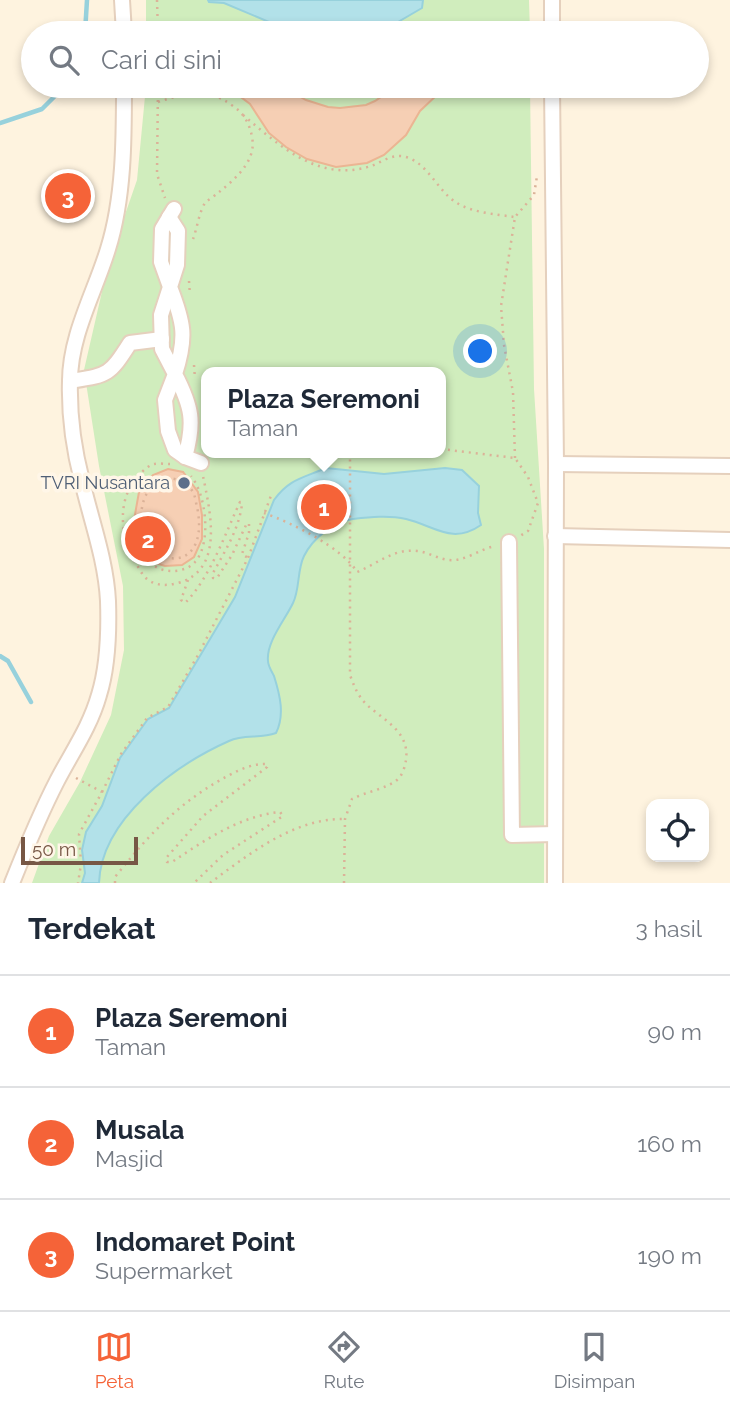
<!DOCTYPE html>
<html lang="id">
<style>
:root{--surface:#fff;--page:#f6f6f7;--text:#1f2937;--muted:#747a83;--line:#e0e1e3;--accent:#f56338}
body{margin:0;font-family:Raleway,sans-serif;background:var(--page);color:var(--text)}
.controls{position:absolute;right:21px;bottom:21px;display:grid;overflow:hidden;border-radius:14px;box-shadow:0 4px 10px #0003}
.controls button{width:63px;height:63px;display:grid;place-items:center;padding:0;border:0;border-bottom:2px solid var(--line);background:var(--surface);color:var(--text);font:35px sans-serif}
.scale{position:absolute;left:21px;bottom:18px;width:117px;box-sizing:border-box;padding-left:7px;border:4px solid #775745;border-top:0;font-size:19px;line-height:24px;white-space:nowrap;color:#775745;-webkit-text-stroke:5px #fff6e8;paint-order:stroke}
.you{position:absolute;left:481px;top:352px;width:24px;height:24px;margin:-18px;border:5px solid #fff;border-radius:50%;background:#1a73e8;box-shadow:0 0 0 10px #1a73e833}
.badge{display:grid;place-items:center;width:46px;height:46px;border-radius:50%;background:var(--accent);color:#fff;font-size:23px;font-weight:700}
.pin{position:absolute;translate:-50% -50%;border:4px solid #fff;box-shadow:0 2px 7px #0006}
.popup{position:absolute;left:201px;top:367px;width:245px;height:91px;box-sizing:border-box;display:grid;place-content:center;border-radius:14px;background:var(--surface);filter:drop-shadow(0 2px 5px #0005);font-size:23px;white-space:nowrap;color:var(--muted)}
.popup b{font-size:26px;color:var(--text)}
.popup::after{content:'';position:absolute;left:50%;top:100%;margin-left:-14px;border:14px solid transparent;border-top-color:var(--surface)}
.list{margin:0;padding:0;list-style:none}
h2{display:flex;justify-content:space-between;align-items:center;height:91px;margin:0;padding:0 28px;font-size:30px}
h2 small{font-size:23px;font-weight:400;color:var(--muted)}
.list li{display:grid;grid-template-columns:46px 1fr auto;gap:21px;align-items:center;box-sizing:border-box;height:112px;padding:0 28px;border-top:2px solid var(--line)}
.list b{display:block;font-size:26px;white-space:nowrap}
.list p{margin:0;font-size:23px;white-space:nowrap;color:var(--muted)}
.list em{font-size:23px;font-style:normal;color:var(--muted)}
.icon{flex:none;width:38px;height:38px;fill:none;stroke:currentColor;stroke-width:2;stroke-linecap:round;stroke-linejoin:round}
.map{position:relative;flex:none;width:730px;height:883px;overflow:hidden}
.search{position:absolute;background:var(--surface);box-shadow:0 4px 10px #0003;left:21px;right:21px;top:21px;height:77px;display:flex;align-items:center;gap:18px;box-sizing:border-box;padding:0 24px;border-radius:38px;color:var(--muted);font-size:26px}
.sheet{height:427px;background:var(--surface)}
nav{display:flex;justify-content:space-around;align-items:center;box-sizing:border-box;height:98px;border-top:2px solid var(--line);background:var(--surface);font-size:19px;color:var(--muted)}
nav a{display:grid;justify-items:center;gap:4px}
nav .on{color:var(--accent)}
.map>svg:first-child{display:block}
</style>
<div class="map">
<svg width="730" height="883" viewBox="0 0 730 883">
<rect width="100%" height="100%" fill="#fef3df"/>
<g fill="#d0edbd" fill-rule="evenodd">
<polygon points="146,0 529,0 530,33 146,33"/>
<path d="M146,86H530L534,389L544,549V883H32L49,836L80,782L111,715L124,650L123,586L99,466L84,370L109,261L137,180ZM207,372H441V453H207Z"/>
</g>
<g fill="#b2e1e9" stroke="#97d1dc" stroke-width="2">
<polygon points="208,0 423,0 422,8 391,26 341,27 325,33 287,33 281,27 224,3 209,2"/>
<path d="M326,468L384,474L445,468L462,470L479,486L478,513L481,525C452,545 435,526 406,519C389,515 370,517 353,519C333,522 313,538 304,556C297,570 300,589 293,603C285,620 266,642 268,661C268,666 272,672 274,676C280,695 285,715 276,733C260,739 244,734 229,741C175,765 101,819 99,883H82L85,873L82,850L86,832L102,806L120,758L148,719L169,708L235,597L274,500C289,479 303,478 326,468Z"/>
</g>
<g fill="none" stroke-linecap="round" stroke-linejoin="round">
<g stroke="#97d1dc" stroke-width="4.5">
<polyline points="86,27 96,28"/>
<polyline points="85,33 87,0"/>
<polyline points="0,123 42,109 55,96 56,86"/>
<polyline points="0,656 8,661 31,702"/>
</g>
</g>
<g fill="#f6cfb4" stroke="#ebb593" stroke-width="2">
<polygon points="215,86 281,86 306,100 328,107 340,108 366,105 375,101 397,86 474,86 450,87 440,92 420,111 406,135 384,155 367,163 336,167 307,159 286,147 269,133 250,104 238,95"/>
<polygon points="168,469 183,472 198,492 202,515 202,539 194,557 182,565 165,566 152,562 139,544 134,520 139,492 153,475"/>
</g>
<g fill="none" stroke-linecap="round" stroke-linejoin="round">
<g stroke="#e5d0bd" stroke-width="18">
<g id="street">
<polyline points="122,0 124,33"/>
<polyline points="552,0 552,33"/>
<polyline points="552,86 556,464 555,883"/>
<polyline points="174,209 162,229 161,262 170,287 161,315 162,349 175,374 165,400 168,431 175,450 185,457 201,463"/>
<path d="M169,217L178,231L177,265L170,287C184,323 187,337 175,374C192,407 195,422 185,457"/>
<path d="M70,381C108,375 109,376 130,343L162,339"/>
<polyline points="556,464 730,466"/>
<polyline points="555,536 730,540"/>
<polyline points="509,542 512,835 555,834"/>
<path d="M12,883C26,848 40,814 57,781C72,752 90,727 99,695C108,666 109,631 108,601C106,560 91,520 82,481C74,450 69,413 70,381C70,335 95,292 108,249C124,198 124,139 124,86"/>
</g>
</g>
<g stroke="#dbb298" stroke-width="2.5" stroke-dasharray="2 5" stroke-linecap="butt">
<polyline points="157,0 158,33"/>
<polyline points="158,86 157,174 165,198"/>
<path d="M302,86C334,99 352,98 383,86"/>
<path d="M158,102C187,93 206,86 233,106C244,113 250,125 252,137C257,161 235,179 218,193C214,196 208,200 205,203C199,212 197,229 193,239"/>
<path d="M243,115C280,146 319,183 371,166C382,162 393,153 406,157C428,163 438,192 457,203C473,213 496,214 514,217"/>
<polyline points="189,281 190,295"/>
<polyline points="194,365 195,379"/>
<polyline points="441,449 515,458 528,477 538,503 528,531 520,536"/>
<polyline points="395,453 410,456 428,453"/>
<polyline points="515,458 513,392 504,345 501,306 515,217 534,195 537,176"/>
<path d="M170,464C165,464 159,463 154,464C147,466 142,472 137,477C117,500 120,536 135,562C139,568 142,575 147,579C156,586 167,586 178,583C225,570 210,511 203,476"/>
<path d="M264,513C290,522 343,548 357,572C377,564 394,548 417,551C428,552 438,559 449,560C464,562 480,549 495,546"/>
<path d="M146,548C185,574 206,548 197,507C196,503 195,495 193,492C185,479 167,474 156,483C136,498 140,529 146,548C147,552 147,556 148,559C157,575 185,574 195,562C212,543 206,494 191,476"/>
<path d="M188,580L181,600L185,603C210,578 225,534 240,502L242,504C239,529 225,551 213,573V578H217L232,555L247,523L249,524V533L242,554L248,558"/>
<polyline points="76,778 102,792 79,834 81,864 78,883"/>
<polyline points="102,792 121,754 147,718 168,707 198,655 248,558 272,493"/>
<path d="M115,883V877C147,837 176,805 222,779C235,772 251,763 267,764V767L203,816L167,857V862H172C205,840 240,816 280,812L283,816L223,855L194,883"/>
<path d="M210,883C249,854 294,818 345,819"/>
<path d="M344,883L345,819L352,799C365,792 386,789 397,780C403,775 405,766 406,760C410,731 383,720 366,704C358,696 354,686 350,675V453"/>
</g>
<use href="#street" stroke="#fff" stroke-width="14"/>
</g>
<circle fill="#5c6f8a" stroke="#fff6e8" stroke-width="2.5" cx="184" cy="483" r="7"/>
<g text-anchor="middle" stroke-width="7" stroke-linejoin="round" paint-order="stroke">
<g font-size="18" fill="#4e5e75" stroke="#fff6e8" text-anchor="end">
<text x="170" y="489">TVRI Nusantara</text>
</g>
</g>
</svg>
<div class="controls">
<button><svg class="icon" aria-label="locate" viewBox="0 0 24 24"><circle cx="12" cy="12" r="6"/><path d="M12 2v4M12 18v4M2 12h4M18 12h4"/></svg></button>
</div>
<div class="scale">50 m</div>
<div class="you"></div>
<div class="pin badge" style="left:324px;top:507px">1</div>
<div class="popup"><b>Plaza Seremoni</b>Taman</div>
<div class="pin badge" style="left:148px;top:539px">2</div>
<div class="pin badge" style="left:68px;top:196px">3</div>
<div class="search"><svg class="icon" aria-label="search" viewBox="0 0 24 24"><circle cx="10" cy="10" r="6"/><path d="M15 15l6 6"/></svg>Cari di sini</div>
</div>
<section class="sheet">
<h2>Terdekat<small>3 hasil</small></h2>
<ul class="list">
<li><span class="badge">1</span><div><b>Plaza Seremoni</b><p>Taman</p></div><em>90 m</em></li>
<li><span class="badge">2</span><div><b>Musala</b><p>Masjid</p></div><em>160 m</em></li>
<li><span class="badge">3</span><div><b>Indomaret Point</b><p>Supermarket</p></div><em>190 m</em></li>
</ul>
</section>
<nav>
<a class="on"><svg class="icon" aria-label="map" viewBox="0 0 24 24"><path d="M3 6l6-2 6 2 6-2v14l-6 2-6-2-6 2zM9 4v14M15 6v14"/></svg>Peta</a>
<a><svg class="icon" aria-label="directions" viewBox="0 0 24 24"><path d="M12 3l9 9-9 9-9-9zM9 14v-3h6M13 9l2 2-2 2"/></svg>Rute</a>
<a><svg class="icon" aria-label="saved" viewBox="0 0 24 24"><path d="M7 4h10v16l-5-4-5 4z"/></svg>Disimpan</a>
</nav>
